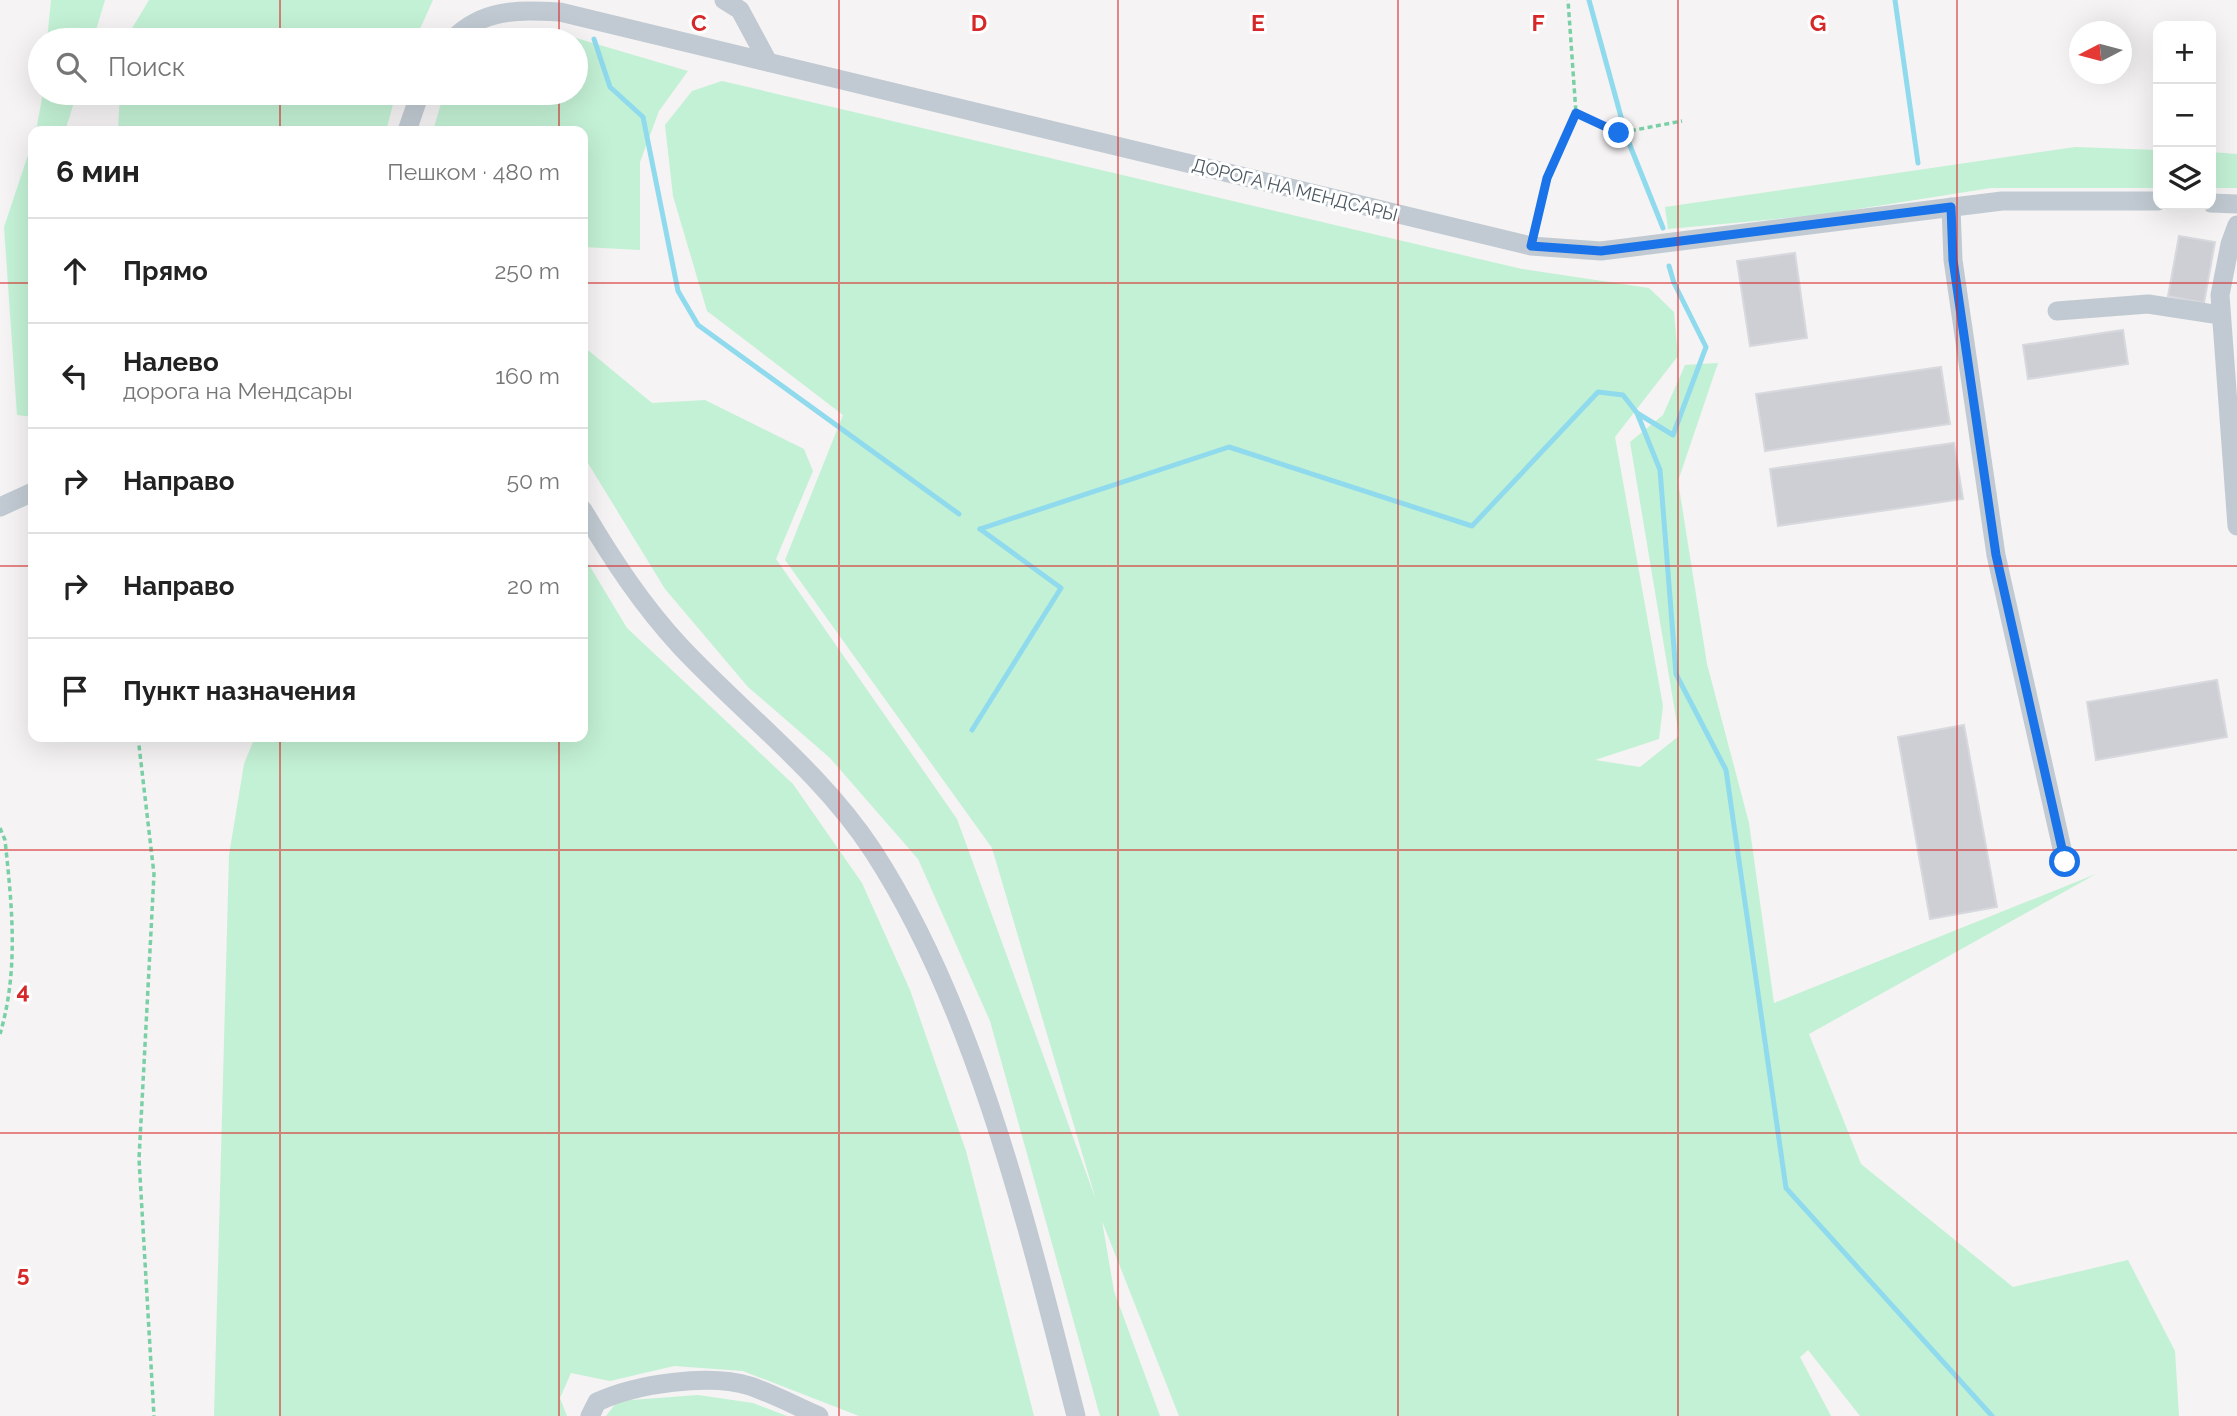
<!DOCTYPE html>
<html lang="ru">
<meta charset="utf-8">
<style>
:root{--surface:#fff;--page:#f6f6f6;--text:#222;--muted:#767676;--line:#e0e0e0}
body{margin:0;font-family:Raleway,sans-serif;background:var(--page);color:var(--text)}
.controls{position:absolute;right:21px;top:21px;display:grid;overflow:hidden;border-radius:14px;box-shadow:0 7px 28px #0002}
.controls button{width:63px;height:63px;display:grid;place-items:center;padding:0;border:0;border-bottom:2px solid var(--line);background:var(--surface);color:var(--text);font:35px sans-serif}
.compass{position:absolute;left:2069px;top:21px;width:63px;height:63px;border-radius:50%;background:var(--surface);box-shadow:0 7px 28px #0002;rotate:264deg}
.stop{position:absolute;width:21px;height:21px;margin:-16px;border:5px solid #1a73e8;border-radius:50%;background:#fff}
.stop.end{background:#1a73e8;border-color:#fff;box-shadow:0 2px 7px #0008}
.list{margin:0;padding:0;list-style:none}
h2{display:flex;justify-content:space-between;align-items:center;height:91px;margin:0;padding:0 28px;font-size:30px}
h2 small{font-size:23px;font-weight:400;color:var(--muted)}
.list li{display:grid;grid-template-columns:46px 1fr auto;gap:21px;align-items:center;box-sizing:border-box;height:105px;padding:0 28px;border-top:2px solid var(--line)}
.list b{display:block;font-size:26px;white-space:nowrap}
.list p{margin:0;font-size:23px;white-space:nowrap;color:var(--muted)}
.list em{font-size:23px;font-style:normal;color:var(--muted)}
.icon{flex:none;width:38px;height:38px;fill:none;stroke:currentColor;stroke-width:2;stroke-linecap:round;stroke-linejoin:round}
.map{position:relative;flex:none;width:2237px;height:1416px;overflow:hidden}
.search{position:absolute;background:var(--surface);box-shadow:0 7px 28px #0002;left:28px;top:28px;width:560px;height:77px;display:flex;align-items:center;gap:18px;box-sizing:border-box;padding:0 24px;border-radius:38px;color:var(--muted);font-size:26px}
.panel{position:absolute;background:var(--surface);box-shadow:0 7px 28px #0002;left:28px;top:126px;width:560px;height:616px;border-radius:14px}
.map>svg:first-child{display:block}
</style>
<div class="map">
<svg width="2237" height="1416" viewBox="0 0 2237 1416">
<rect width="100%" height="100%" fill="#f5f3f3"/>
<g fill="#c3f1d5">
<polygon points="51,0 105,0 93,40 47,40"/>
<polygon points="149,0 433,0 415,40 125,40"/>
<polygon points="542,28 688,71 659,111 640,162 640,250 583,247 583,131 433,131 444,93 576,93 576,40 504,40"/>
<polygon points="722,81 1522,269 1649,288 1674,312 1678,356 1615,437 1663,706 1659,739 1595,760 1640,767 1679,736 1630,442 1663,415 1685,365 1718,363 1678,481 1707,664 1749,823 1774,1003 2096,874 1809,1034 1861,1164 2013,1287 2128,1260 2175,1351 2179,1416 1860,1416 1808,1350 1800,1357 1831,1416 1179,1416 1102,1221 1114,1291 1160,1416 1100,1416 990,1021 918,859 830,758 748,687 665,589 583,455 583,346 652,403 705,400 804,449 813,471 776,559 957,819 1096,1200 992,848 785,560 843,415 707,311 673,196 665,125 692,91"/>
<polygon points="43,93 77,93 65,131 36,131"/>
<polygon points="120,93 396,93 386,131 118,131"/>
<polygon points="33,140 33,417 17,415 4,227"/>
<polygon points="2075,147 2158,150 2158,188 1991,188 1820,215 1668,229 1665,207"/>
<polygon points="2211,152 2237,154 2237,188 2211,188"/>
<polygon points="583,555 627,628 793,784 862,883 910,990 966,1151 1034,1416 859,1416 743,1371 674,1366 610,1381 571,1373 560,1398 567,1416 214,1416 229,855 244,764 255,737 583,737"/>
<polygon points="698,1395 753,1403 787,1416 606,1416 618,1401"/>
</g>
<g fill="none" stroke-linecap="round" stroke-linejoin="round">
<g stroke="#90daee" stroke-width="5">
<polyline points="1589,0 1623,124"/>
<polyline points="1895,0 1918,163"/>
<polyline points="594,39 610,87 643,117 678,291 698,325 959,514"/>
<polyline points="1629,143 1663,228"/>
<polyline points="1669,266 1674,283 1706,347 1673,435 1637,413 1660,470 1676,674 1726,770 1786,1188 1992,1416"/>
<polyline points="980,529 1229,447 1472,526 1598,392 1623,395 1637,413"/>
<polyline points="972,730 1061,588 980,529"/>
</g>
</g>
<g fill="#cdcfd5" stroke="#d7d9de" stroke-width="2">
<polygon points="2179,236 2215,242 2204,303 2168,296"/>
<polygon points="1795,253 1807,338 1750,346 1737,261"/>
<polygon points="2123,330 2128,364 2028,379 2023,345"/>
<polygon points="1941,367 1950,424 1765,451 1756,394"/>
<polygon points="1954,443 1963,499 1778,526 1770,469"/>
<polygon points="2217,680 2227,737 2096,760 2087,702"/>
<polygon points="1964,725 1997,907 1930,919 1898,737"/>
</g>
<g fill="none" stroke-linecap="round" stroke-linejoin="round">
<g stroke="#7ad0a6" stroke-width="3.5" stroke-dasharray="5 3.5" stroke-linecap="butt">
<polyline points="1576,113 1619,133 1682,121"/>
<polyline points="1534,230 1547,178 1576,113 1568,0"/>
<polyline points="138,737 154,874 139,1159 154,1416"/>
<path d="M0,828L5,840C12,906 19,970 0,1034"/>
</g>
<g stroke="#c1cad2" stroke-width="19">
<polyline points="724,0 740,10 768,62"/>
<path d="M452,40C483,8 519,10 560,12L1531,246L1601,251L2002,201H2158"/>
<polyline points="407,131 420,93"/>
<polyline points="2211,203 2237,204"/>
<polyline points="1951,207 1953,260 1996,555 2065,862"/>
<polyline points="2237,225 2230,244 2220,295 2237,526"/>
<polyline points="2057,311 2148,304 2220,315"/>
<polyline points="0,507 33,492"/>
<path d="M583,510C612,559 642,605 681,647C745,715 821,772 873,851C977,1011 1029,1232 1076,1416"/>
<path d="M590,1416L597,1402C636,1384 709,1373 750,1386C773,1394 796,1406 819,1416"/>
</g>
</g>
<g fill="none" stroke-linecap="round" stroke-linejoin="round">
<polyline stroke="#1a73e8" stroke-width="9" points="1619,133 1576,113 1547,178 1531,246 1601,251 1951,207 1953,260 1996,555 2065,862"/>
</g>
<path fill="none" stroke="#d62828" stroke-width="2" stroke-opacity="0.55" d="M280,0V40M559,0V40M839,0V1416M1118,0V1416M1398,0V1416M1678,0V1416M1957,0V1416M280,93V131M559,93V131M0,283H33M583,283H2237M0,566H33M583,566H2237M280,737V1416M559,737V1416M0,850H2237M0,1133H2237"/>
<g text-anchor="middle" stroke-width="6" stroke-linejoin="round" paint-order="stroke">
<g font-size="18" fill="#4a5661" stroke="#fff">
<text transform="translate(1295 190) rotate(14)" y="6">ДОРОГА НА МЕНДСАРЫ</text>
</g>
</g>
<g font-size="23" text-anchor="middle" font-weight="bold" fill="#d62828" stroke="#fff" stroke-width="6" stroke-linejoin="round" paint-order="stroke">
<text x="699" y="31">C</text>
<text x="979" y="31">D</text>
<text x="1258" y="31">E</text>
<text x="1538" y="31">F</text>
<text x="1818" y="31">G</text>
<text x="23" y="999">4</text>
<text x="23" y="1282">5</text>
</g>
</svg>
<div class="controls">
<button>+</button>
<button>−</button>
<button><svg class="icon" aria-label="layers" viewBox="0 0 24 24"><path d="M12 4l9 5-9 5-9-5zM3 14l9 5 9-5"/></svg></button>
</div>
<svg class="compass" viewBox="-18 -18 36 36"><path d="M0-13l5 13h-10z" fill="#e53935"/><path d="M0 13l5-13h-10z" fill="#767676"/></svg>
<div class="stop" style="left:2065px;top:862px"></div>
<div class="stop end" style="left:1619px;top:133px"></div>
<div class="search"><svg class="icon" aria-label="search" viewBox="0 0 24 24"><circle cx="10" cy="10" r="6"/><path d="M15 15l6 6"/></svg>Поиск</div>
<section class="panel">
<h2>6 мин<small>Пешком · 480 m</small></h2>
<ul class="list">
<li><svg class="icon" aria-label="ahead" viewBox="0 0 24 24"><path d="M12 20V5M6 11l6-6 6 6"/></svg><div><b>Прямо</b></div><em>250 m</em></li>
<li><svg class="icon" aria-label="left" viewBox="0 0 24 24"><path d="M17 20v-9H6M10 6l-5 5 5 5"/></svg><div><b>Налево</b><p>дорога на Мендсары</p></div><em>160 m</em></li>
<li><svg class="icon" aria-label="right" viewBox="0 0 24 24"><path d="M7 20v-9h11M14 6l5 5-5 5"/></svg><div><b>Направо</b></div><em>50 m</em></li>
<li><svg class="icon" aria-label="right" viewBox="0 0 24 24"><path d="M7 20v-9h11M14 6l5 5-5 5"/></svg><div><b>Направо</b></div><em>20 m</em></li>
<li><svg class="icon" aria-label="arrive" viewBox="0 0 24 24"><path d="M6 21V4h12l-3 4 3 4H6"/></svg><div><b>Пункт назначения</b></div></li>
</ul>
</section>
</div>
